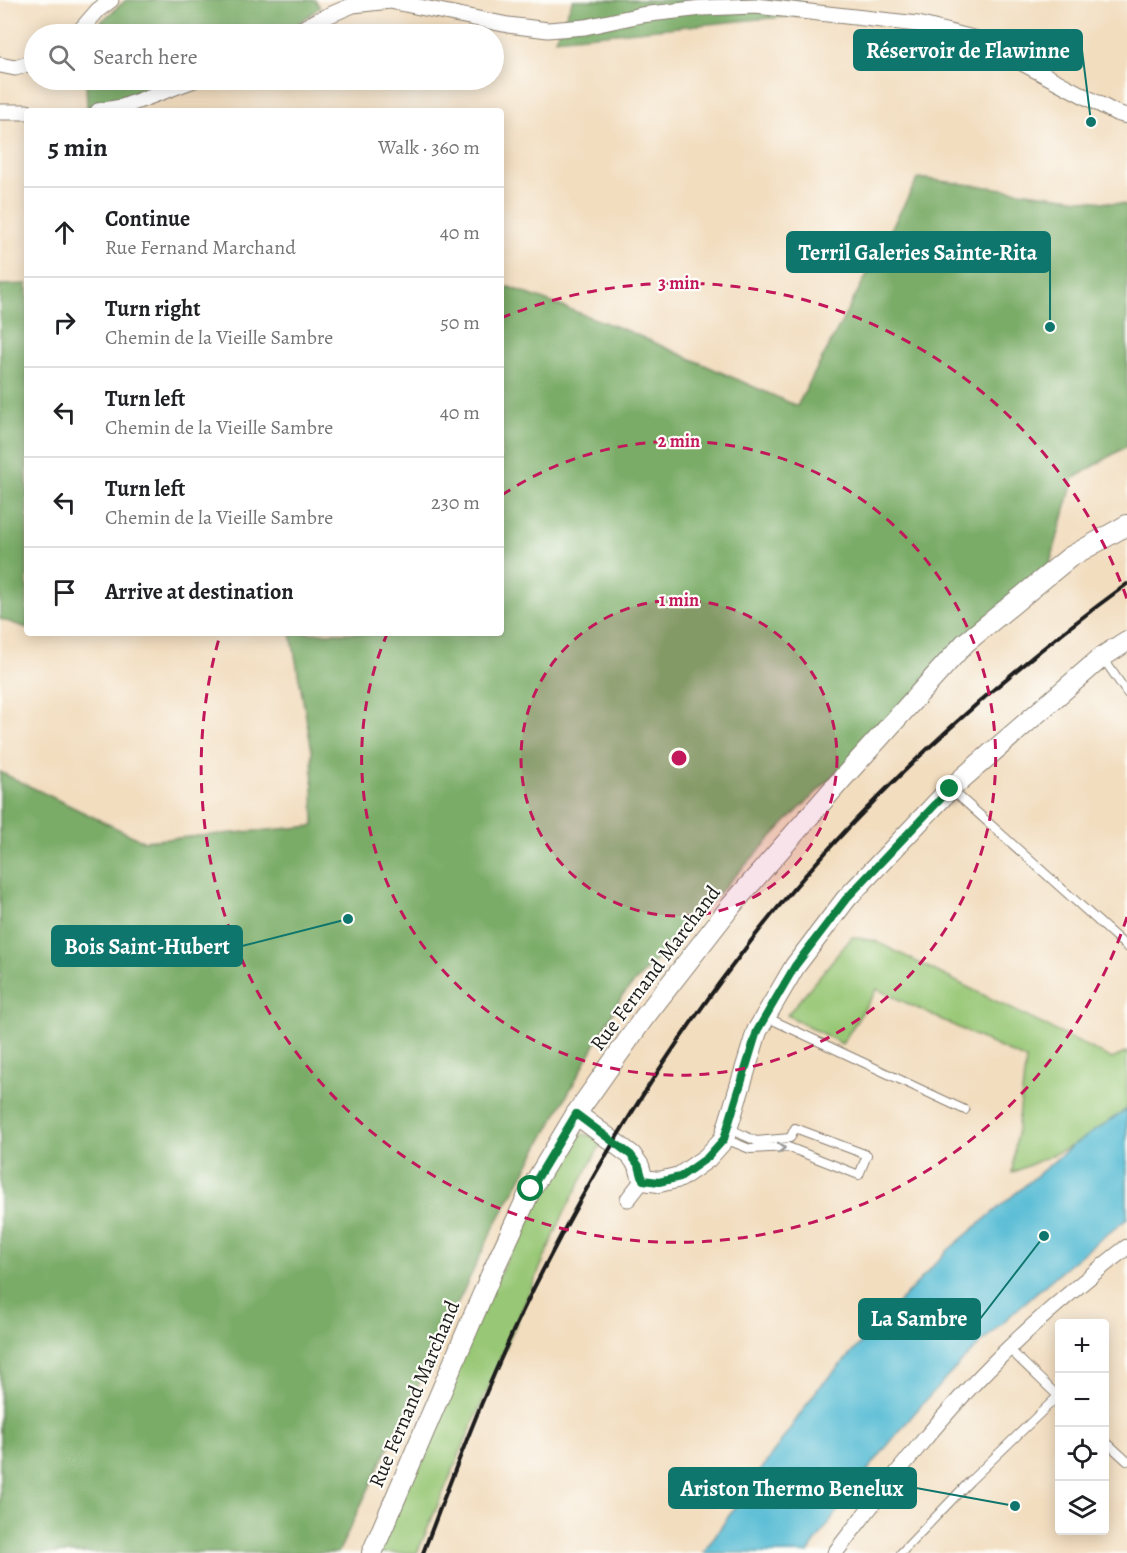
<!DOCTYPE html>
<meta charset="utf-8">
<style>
:root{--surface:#fff;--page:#f6f6f6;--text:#202124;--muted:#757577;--line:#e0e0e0}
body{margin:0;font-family:Alegreya,serif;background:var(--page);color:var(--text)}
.controls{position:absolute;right:18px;bottom:18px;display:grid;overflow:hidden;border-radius:6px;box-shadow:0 3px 15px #0003}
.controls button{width:54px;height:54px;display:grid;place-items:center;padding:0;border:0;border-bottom:2px solid var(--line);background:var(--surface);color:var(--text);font:30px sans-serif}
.stop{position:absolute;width:18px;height:18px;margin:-14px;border:4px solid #0b8043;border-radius:50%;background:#fff}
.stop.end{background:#0b8043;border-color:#fff;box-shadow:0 2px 6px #0008}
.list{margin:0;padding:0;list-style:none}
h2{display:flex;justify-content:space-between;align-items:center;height:78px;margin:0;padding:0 24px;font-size:26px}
h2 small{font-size:20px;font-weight:400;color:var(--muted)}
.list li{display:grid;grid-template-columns:39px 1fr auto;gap:18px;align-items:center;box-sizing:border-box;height:90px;padding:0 24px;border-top:2px solid var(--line)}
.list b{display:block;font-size:22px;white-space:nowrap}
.list p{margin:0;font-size:20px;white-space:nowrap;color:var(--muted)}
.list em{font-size:20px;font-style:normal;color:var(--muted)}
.icon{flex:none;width:33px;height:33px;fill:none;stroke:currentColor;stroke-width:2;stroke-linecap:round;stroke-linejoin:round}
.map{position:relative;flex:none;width:1127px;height:1553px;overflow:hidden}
.search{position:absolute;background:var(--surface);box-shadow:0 3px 15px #0003;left:24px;top:24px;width:480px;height:66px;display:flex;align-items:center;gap:15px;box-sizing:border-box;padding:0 21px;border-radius:33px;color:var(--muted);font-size:22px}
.panel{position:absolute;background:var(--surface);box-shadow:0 3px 15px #0003;left:24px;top:108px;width:480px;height:528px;border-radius:6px}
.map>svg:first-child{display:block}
</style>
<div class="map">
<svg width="1127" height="1553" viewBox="0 0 1127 1553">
<rect width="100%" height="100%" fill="#fdfcf7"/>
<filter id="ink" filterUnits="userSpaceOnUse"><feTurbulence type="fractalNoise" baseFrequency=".0167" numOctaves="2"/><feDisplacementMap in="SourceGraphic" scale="12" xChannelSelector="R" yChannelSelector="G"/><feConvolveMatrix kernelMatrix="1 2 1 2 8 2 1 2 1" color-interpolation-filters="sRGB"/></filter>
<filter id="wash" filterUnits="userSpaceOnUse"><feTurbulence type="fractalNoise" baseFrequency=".008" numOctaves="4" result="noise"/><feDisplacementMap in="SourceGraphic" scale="24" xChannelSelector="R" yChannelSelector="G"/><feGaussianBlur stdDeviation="1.35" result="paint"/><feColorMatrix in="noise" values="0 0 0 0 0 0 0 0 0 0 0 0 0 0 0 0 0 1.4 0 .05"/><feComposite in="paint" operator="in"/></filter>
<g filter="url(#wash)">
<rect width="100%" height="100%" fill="#f2ddbf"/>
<g fill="#98c776" stroke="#5a7249" stroke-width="1.5">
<polygon points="852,937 875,941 1112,1059 1127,1052 1127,1109 1072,1146 1012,1173 1026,1060 877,989 842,1044 787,1015"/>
<polygon points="581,1134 604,1138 563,1215 417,1553 378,1553 482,1309 569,1136"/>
</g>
<g fill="#7aac67" stroke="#4b6442" stroke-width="1.5">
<polygon points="126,0 315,0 320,7 284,34 87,34"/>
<polygon points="573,0 801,0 802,15 555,39"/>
<polygon points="86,80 185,80 87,108"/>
<polygon points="918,178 1127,205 1127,446 1074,478 1050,564 785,823 622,996 493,1229 338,1553 0,1553 0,772 143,841 314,826 312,751 291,633 501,633 501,289 509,287 628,331 797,406"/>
<polygon points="27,284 27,628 0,619 0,285"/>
</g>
<path fill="#56bcd4" stroke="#396c78" stroke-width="1.5" d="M1127,1109V1219C1048,1279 971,1346 907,1422C871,1464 839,1508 808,1553H703L817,1390L947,1251L1072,1146Z"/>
</g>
<g filter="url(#ink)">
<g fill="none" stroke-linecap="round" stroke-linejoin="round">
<g stroke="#877c6e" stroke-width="10">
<g id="service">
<polyline points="1103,658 1127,693"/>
<polyline points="952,790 1127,947"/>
<polyline points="766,1017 965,1110"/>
<polyline points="725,1139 750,1149 788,1147 859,1175 867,1155 795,1128 790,1138 756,1141 728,1128"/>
<polyline points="1008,1348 1058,1396"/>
<polyline points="1104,1440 1127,1461"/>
<polyline points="901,1553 970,1481 1058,1396 1060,1398"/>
</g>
</g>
<g stroke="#877c6e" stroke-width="17">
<g id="minor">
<polyline points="77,34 98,10 111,0"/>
<polyline points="292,34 318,20 353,5 390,1 508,25 548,30 585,27 641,15 702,8 755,6 918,24 977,39 1116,113 1127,116"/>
<polyline points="0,65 15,68 34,62"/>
<polyline points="98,111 122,107 194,80"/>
<polyline points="0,112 27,112"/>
<polyline points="628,1199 643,1180"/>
<path d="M835,1553C889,1482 944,1410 1009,1348C1046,1312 1086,1279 1127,1247"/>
</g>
</g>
<g stroke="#877c6e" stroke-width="22">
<g id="tertiary">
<polyline points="576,1114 631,1155 639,1166 643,1180 659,1182 680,1177 707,1158 724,1139 757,1031 795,966 846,899 950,789 1102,657 1127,641"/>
<polyline points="372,1553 491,1275 531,1189 576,1114 643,1019 731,906 841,780 965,643 1070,557 1127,525"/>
</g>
</g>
<use href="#service" stroke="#fff" stroke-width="8"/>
<use href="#minor" stroke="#fff" stroke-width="15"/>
<use href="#tertiary" stroke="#fff" stroke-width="20"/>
<path stroke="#1c1c1c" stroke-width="4" d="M423,1553C460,1456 497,1358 545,1266C604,1151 672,1043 751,941C856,806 990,684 1127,584"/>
</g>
<defs><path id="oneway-chevron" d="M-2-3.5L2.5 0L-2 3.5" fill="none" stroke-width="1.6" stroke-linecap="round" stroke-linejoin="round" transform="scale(1.5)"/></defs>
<use stroke="#999" href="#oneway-chevron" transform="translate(781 1148)"/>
</g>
<g fill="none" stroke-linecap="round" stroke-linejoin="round" filter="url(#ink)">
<polyline stroke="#0b8043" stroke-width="8" points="531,1189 576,1114 631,1155 639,1166 643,1180 659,1182 680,1177 707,1158 724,1139 757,1031 795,966 846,899 950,789"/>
</g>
<circle cx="679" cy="758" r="158" fill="#c2185b" fill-opacity=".12"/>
<g fill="none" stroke="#c2185b" stroke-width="3" stroke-dasharray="10 8">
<circle cx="679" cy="758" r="158"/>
<path d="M502 495A317 317 0 1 1 387 634"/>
<path d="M1127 917A475 475 0 0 1 220 635M501 318A475 475 0 0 1 1127 599"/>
</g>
<g text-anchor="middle" stroke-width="4.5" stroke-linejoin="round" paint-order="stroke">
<g font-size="21" fill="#1c1c1c" stroke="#fdfcf7">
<text transform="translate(655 968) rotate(-53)" y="7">Rue Fernand Marchand</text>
<text transform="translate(414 1394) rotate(-67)" y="7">Rue Fernand Marchand</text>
</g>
</g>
<circle cx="679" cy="758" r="9" fill="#c2185b" stroke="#fdfcf7" stroke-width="3"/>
<g font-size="18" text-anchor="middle" font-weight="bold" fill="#c2185b" stroke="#fdfcf7" stroke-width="4.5" stroke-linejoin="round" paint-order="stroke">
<text x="679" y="289">3 min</text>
<text x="679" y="447">2 min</text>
<text x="679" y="606">1 min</text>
</g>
<path fill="none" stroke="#0f766e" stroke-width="2" d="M1091 122L1082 50M1050 327L1050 252M348 919L242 946M1044 1236L980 1319M1015 1506L916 1488"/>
<g fill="#0f766e" stroke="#fdfcf7" stroke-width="2">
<circle cx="1091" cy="122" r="6"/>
<circle cx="1050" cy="327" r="6"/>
<circle cx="348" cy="919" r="6"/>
<circle cx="1044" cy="1236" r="6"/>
<circle cx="1015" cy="1506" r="6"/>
</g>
<g fill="#0f766e" stroke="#0f766e" stroke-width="2">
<rect x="854" y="30" width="228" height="40" rx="6"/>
<rect x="787" y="232" width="263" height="40" rx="6"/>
<rect x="52" y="926" width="190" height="40" rx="6"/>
<rect x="859" y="1299" width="121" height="40" rx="6"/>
<rect x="669" y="1468" width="247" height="40" rx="6"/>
</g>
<g font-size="22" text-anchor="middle" font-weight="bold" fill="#fff">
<text x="968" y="58">Réservoir de Flawinne</text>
<text x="918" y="260">Terril Galeries Sainte-Rita</text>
<text x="147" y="954">Bois Saint-Hubert</text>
<text x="919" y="1326">La Sambre</text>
<text x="792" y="1496">Ariston Thermo Benelux</text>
</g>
</svg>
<div class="controls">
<button>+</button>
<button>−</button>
<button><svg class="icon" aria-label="locate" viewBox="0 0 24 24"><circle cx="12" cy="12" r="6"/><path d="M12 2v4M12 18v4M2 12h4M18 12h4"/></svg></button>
<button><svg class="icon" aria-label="layers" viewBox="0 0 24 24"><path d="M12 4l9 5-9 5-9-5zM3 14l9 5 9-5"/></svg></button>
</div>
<div class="stop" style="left:531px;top:1189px"></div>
<div class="stop end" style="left:950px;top:789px"></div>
<div class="search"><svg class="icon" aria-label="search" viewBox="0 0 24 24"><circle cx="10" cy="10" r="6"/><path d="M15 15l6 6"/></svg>Search here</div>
<section class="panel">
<h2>5 min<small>Walk · 360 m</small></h2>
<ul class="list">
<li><svg class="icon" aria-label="ahead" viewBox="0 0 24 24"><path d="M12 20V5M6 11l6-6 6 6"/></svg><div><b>Continue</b><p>Rue Fernand Marchand</p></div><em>40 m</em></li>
<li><svg class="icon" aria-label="right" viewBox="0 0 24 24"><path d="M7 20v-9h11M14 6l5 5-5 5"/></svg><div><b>Turn right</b><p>Chemin de la Vieille Sambre</p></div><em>50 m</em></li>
<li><svg class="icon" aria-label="left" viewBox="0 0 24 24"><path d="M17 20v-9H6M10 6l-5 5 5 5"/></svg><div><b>Turn left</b><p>Chemin de la Vieille Sambre</p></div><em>40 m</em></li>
<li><svg class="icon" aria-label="left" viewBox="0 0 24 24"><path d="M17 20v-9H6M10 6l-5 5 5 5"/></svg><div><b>Turn left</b><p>Chemin de la Vieille Sambre</p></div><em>230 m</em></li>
<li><svg class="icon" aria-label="arrive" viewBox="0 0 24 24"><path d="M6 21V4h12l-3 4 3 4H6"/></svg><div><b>Arrive at destination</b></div></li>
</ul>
</section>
</div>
